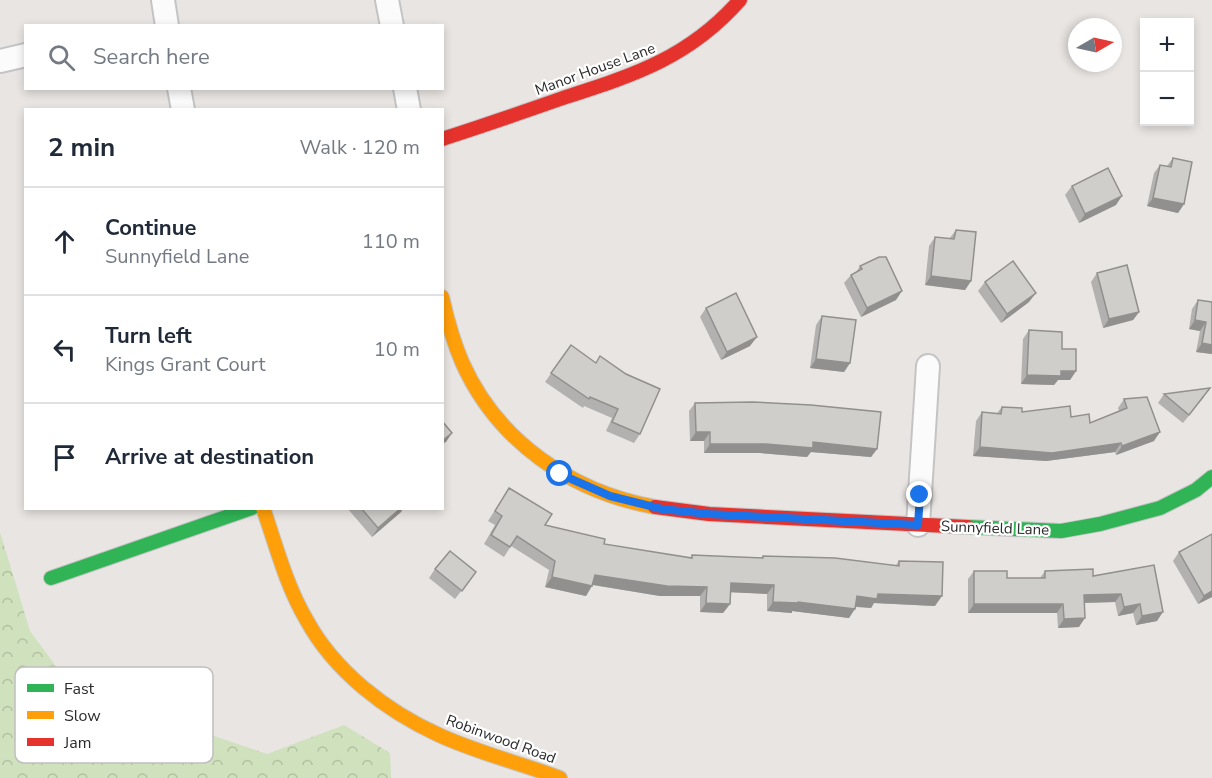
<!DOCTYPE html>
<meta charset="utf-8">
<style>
:root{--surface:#fff;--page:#f2f2f3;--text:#1f2937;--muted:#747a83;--line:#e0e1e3}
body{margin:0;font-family:"Nunito Sans",sans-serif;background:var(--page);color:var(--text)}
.controls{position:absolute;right:18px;top:18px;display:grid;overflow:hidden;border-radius:0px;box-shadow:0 3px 9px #0003}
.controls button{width:54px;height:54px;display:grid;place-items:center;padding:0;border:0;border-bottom:2px solid var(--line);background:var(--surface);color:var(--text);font:30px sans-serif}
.compass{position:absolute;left:1068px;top:18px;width:54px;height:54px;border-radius:50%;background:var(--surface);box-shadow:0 3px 9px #0003;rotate:81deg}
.stop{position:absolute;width:18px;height:18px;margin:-14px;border:4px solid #1a73e8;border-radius:50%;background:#fff}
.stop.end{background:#1a73e8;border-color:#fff;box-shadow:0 2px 6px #0008}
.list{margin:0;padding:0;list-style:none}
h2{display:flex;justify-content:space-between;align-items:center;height:78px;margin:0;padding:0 24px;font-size:26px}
h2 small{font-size:20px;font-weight:400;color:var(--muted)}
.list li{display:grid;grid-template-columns:39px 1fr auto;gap:18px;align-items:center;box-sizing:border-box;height:108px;padding:0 24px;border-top:2px solid var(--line)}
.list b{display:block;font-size:22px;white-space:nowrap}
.list p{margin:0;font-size:20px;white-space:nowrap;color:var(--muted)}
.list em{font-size:20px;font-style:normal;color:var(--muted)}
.icon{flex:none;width:33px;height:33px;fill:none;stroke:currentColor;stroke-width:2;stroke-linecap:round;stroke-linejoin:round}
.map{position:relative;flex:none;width:1212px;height:778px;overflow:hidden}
.search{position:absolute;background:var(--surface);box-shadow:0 3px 9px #0003;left:24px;top:24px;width:420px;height:66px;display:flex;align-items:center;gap:15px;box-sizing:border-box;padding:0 21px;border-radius:0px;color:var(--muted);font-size:22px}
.panel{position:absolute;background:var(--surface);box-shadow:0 3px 9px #0003;left:24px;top:108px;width:420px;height:402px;border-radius:0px}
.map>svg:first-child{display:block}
</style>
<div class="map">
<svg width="1212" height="778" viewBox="0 0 1212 778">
<defs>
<pattern id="forest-crowns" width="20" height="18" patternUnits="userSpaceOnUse" patternTransform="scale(1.5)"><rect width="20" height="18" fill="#d0e1be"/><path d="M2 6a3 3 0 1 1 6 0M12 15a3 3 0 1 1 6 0" fill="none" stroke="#b3c1a3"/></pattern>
</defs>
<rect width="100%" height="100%" fill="#e9e5e2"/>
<polygon fill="url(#forest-crowns)" points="0,532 30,631 72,688 267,754 344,725 390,753 391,778 0,778"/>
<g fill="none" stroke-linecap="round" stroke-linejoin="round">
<g stroke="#c5c4c4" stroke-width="26">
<g id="street">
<polyline points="163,0 167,26"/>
<polyline points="387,0 392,26"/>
<polyline points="0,61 26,55"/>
<polyline points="179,88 183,110"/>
<polyline points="405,88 409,110"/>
<polyline points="918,525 928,366"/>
</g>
</g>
<g stroke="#c5c4c4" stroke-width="16">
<g id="fast">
<polyline points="968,527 1061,531 1100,524 1160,508 1196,490 1212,477"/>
<polyline points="51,578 252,508"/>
</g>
</g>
<g stroke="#c5c4c4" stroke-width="16">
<g id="slow">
<path d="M442,297C447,319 453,341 462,362C497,441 571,492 655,507"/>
<path d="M263,508C276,545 286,585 306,619C334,671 386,711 439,735C478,753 520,763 560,778"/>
</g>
</g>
<g stroke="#c5c4c4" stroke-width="16">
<g id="jam">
<path d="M442,139C483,126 523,112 563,98C634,75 689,58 740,0"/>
<polyline points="655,507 709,514 968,527"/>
</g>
</g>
<use href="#street" stroke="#fcfbfb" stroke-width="22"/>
<use href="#fast" stroke="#30b455" stroke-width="14"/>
<use href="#slow" stroke="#ff9f0a" stroke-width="14"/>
<use href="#jam" stroke="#e5322d" stroke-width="14"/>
</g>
<g fill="#b3b1af">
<polygon points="1173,158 1184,204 1178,213 1147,206 1154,173 1160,165 1167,166"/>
<polygon points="1072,186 1116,205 1079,223 1065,195"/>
<polygon points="956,230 971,281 965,290 925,285 929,246 935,237 949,239"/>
<polygon points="860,266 896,300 861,317 844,283 851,275 856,272"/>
<polygon points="1097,273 1139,312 1133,320 1103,328 1091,282"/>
<polygon points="985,282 1029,302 1001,323 978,291"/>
<polygon points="1198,300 1212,302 1212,354 1196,352 1200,331 1189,329 1192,309"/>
<polygon points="706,308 750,346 721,360 700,317"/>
<polygon points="822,316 850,363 844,372 810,368 816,325"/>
<polygon points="1029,330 1062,349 1076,371 1070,380 1058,380 1054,385 1021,384 1023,339"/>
<polygon points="571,345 640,434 634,443 606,431 612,418 584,406 583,408 545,382"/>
<polygon points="1164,394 1204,397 1183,423 1158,403"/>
<polygon points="1124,399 1154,441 1116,455 1115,452 1046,461 973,456 976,421 982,412 997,413 1002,407 1022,412 1071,417 1090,423 1119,411 1118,408"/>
<polygon points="695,403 877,449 871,457 811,452 807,457 760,453 704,453 704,441 690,441 689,411"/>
<polygon points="509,488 545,525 604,544 690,558 692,555 761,558 763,556 896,565 899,561 935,606 874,603 871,608 855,607 849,618 792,611 792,613 767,611 767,594 731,592 730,604 723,613 700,612 700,596 660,596 592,585 586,596 545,587 549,570 511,546 504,557 484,544 495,525 488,521"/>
<polygon points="347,508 403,508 401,512 372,537"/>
<polygon points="1179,552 1212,597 1198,604 1173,561"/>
<polygon points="1154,565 1157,621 1136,625 1133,613 1118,616 1115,602 1085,603 1079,627 1058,628 1057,613 968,613 968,579 974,571 1007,578 1040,578 1045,571 1093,576"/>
<polygon points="435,569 476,572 455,599 429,578"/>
</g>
<g fill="#92908e">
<polygon points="1122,196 1116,205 1079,223 1085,214"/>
<polygon points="1153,198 1184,204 1178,213 1147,206"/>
<polygon points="931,276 971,281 965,290 925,285"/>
<polygon points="902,291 896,300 861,317 867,308"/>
<polygon points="1036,293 1029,302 1001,323 1007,314"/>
<polygon points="1139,312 1133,320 1103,328 1109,319"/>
<polygon points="1195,320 1206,322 1200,331 1189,329"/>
<polygon points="757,337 750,346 721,360 727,352"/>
<polygon points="1202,343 1212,345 1212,354 1196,352"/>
<polygon points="816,359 850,363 844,372 810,368"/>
<polygon points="1061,371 1076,371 1070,380 1058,380 1054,385 1021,384 1027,375"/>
<polygon points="696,432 710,432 704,441 690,441"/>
<polygon points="1160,432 1154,441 1116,455 1122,446"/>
<polygon points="452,433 446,442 442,444 442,441"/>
<polygon points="813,442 877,449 871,457 811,452 807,457 760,453 704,453 710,444"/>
<polygon points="1121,443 1115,452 1046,461 973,456 980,447"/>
<polygon points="401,508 403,508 401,512 372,537 378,528"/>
<polygon points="595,575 707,587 700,596 660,596 588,584"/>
<polygon points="552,577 592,586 586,596 545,587"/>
<polygon points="731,583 774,585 767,594 724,592"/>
<polygon points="1212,591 1212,597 1198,604 1204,596"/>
<polygon points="878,594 942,596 935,606 874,603 871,608 850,606 857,596"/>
<polygon points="1121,594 1115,602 1078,603 1084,595"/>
<polygon points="773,602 798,602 855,609 849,618 792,611 792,613 767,611"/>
<polygon points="706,603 730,604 723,613 700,612"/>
<polygon points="974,604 1063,604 1057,613 968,613"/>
<polygon points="1140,604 1133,613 1118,616 1124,607"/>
<polygon points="1163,612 1157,621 1136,625 1142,616"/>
<polygon points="1085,618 1079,627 1058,628 1064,619"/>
</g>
<g fill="#d0cecb" stroke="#92908e" stroke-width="1.5">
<polygon points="1173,158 1192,162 1184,204 1153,198 1160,165 1171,167"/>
<polygon points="1108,168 1122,196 1085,214 1072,186"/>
<polygon points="956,230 976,232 971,281 931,276 935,237 954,239"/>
<polygon points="879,257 886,257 902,291 867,308 851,275 862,269 860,266"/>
<polygon points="1013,261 1036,293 1007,314 985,282"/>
<polygon points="1127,265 1139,312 1109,319 1097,273"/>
<polygon points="736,293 757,337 727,352 706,308"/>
<polygon points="1198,300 1212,302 1212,345 1202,343 1206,322 1195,320"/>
<polygon points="822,316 856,320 850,363 816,359"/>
<polygon points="1029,330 1062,332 1062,349 1076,349 1076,371 1061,371 1061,376 1027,375"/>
<polygon points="571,345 596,363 600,356 626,374 660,389 640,434 612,422 618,409 590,397 589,399 551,373"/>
<polygon points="1210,388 1189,415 1164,394"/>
<polygon points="1147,397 1160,432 1122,446 1121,443 1052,453 980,447 982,412 1001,414 1002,407 1022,408 1022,412 1070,406 1071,417 1089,414 1090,423 1127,408 1124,399"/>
<polygon points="752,402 811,405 881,412 877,449 813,442 813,448 766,444 710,444 710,432 696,432 695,403"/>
<polygon points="442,421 452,433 442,441"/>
<polygon points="509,488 552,514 545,525 605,539 604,544 692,558 692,555 763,558 763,556 835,558 899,566 899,561 943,562 942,596 878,594 877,599 857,596 855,609 798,602 798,603 773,602 774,585 731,583 730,604 706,603 707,587 667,586 595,575 592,586 552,577 555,561 517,536 510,547 491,535 502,516 495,511"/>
<polygon points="361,508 401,508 378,528"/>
<polygon points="1212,534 1212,591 1204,596 1179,552"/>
<polygon points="450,551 476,572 462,591 435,569"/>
<polygon points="1154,565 1163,612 1142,616 1140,604 1124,607 1121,594 1084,595 1085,618 1064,619 1063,604 974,604 974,571 1007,571 1007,578 1045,578 1045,571 1093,569 1093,576"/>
</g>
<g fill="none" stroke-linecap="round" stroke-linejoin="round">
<polyline stroke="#1a73e8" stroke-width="8" points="560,474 610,496 662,509 709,514 918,525 920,495"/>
</g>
<g text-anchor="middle" stroke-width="4.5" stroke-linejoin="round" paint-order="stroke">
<g font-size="15" fill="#2b2b2b" stroke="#fff">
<text transform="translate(595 69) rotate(-20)" y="5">Manor House Lane</text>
<text transform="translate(995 528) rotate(2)" y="5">Sunnyfield Lane</text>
<text transform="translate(501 739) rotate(20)" y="5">Robinwood Road</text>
</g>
</g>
<rect x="15" y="667" width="198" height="96" rx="9" fill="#fff" stroke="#bfbfbf" stroke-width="1.5"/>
<rect x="27" y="684" width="27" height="8" fill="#30b455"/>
<rect x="27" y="711" width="27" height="8" fill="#ff9f0a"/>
<rect x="27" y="738" width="27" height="8" fill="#e5322d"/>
<g font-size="16" fill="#2b2b2b">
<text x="64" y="694">Fast</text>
<text x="64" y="721">Slow</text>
<text x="64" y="748">Jam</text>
</g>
</svg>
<div class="controls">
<button>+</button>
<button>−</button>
</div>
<svg class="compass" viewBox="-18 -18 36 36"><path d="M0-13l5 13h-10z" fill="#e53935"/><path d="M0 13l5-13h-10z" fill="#747a83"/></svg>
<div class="stop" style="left:560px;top:474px"></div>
<div class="stop end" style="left:920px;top:495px"></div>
<div class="search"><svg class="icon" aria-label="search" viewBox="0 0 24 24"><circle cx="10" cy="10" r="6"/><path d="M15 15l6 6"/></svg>Search here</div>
<section class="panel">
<h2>2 min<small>Walk · 120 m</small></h2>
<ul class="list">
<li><svg class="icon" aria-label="ahead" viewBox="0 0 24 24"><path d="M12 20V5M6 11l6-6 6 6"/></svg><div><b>Continue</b><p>Sunnyfield Lane</p></div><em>110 m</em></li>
<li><svg class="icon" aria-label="left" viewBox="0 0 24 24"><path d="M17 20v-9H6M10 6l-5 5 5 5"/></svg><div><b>Turn left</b><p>Kings Grant Court</p></div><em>10 m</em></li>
<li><svg class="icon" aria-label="arrive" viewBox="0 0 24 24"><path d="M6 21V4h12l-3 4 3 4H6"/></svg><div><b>Arrive at destination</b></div></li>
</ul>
</section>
</div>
